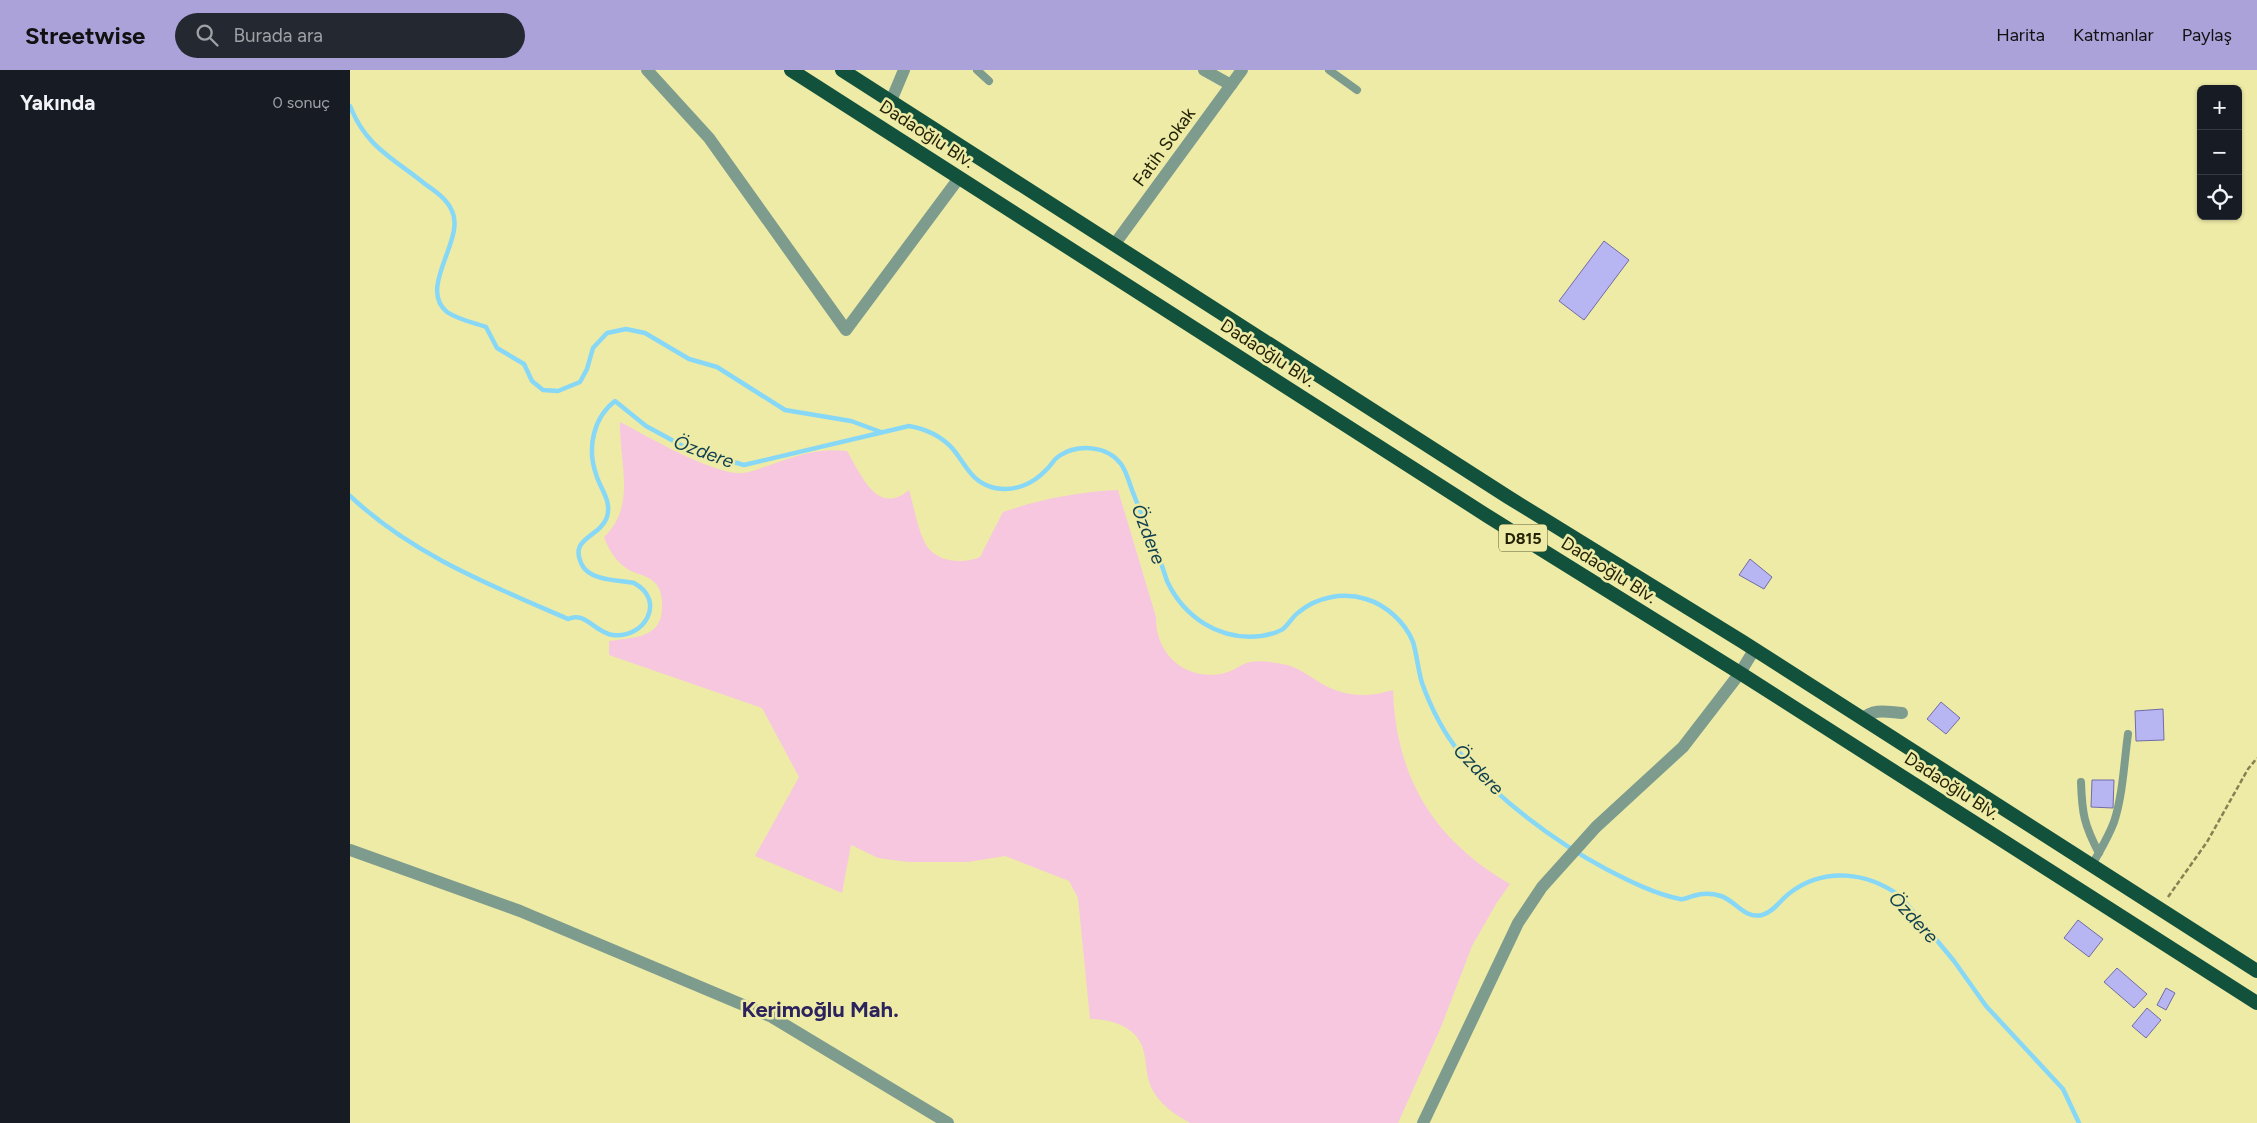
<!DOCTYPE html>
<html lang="tr">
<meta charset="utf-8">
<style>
:root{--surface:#171b24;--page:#242831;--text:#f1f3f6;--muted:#9ea1a6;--line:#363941;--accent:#aca2da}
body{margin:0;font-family:Figtree,sans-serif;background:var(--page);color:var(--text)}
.controls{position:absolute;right:15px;top:15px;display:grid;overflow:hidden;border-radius:8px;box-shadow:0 1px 4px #0004}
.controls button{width:45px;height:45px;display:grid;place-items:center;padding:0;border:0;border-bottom:1px solid var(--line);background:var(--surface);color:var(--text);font:25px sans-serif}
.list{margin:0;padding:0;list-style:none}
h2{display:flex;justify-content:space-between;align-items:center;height:65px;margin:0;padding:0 20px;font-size:21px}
h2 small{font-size:16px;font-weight:400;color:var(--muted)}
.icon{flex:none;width:28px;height:28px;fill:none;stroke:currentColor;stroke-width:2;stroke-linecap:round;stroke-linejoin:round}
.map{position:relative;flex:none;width:1907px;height:1053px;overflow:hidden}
header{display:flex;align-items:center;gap:30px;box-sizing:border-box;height:70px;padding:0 25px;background:var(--accent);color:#111}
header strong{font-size:24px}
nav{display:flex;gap:28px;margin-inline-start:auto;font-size:18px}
.search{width:350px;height:45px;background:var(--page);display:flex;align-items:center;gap:12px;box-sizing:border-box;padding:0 18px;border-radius:28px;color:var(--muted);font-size:19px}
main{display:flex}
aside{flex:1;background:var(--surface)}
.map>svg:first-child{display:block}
</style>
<header>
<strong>Streetwise</strong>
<div class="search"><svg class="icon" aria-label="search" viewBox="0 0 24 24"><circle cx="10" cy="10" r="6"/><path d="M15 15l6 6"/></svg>Burada ara</div>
<nav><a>Harita</a><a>Katmanlar</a><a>Paylaş</a></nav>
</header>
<main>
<aside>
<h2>Yakında<small>0 sonuç</small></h2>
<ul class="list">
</ul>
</aside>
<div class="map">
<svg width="1907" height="1053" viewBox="0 0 1907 1053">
<rect width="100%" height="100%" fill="#eeeba7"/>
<path fill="#f6c7df" d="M270,352C297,366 365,406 393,403C403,402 413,397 423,394C448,385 471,378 497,381C511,404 527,447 559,420C564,437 567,457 575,473C585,493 613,494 630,487L653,442C691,429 727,422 768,420L806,547C805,583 834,610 870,604C879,603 886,598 894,594C905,589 921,592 932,594C947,596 957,605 969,612C992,627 1018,628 1043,620C1046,708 1084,770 1160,814L1146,834L1122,876L1091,957L1048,1053H840C824,1044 809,1034 801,1017C795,1003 797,989 792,976C784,955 759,949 740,949L728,828L719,811L655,786L618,792H558L528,788L501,775L492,823L405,786L449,707L412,638L259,585V571C284,567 313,569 312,535C312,528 311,520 306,514C300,507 294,506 286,503C269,497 260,483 254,467C287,436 269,392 270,352Z"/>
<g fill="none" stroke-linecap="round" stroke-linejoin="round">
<g stroke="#87d7f7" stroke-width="4.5">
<path d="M0,36C16,77 43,88 75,114C85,121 97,129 102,141C116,169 67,218 97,242C107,249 124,253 136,257L147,278L174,294L182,311L193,320L208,321L230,312L237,299L243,278L257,263L276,259L295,263L339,289L367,297L435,340L501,351L531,362"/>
<path d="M0,426C63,485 140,515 218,549C236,541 245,563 263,565C294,569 317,531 284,513C269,510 240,511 232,495C218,467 250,468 257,447C262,430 250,419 246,404C237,378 243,348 265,331L296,356L331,375L352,383L394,395L559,356C576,359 590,365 602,378C616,394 621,413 645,418C664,422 683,414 696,400C701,396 703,390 709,386C727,374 757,375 771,394C777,402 780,416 784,425C795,454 808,482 817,511C834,547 869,571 911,566C917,565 927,563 933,559C939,554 943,546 949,542C967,527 993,522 1016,529C1036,535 1055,552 1063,572C1067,585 1068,600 1072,613C1081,638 1093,662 1110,683C1144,727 1207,773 1256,799C1279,811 1305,824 1330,829C1335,830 1338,827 1343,826C1352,823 1362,823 1371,826C1386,831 1394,849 1412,845C1424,842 1431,829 1441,822C1475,797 1517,802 1550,826L1604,891L1636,936L1713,1019L1729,1053"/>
</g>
</g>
<g fill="#b8b5f3" stroke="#706ca5">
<polygon points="1254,171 1279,190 1234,250 1209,231"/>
<polygon points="1400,489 1422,507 1414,519 1389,505"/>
<polygon points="1591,632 1610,648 1596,664 1577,649"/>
<polygon points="1813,639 1814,670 1786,671 1785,641"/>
<polygon points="1742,710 1764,710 1763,738 1741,737"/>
<polygon points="1728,850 1753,869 1739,887 1714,868"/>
<polygon points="1767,898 1797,924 1784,938 1754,912"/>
<polygon points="1816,918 1825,923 1816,940 1807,935"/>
<polygon points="1797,938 1811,950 1796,968 1782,956"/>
</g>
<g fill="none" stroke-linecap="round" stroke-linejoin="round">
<polyline stroke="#848253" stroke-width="2.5" stroke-dasharray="5 2.5" stroke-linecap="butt" points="1818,827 1857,772 1898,699 1907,688"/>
<g stroke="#7e9c8e" stroke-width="8">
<polyline points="627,0 639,11"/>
<polyline points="979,0 1007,20"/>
<path d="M1731,712C1732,743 1734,755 1749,783"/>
<path d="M1741,797C1749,782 1758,768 1764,752C1773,724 1774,693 1778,664"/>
</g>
<g stroke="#7e9c8e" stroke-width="12">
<polyline points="297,0 359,68 496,260 609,108"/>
<polyline points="854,0 881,15"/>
<polyline points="541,31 554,0"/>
<polyline points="764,175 892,0"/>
<path d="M1512,649C1524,638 1537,642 1552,643"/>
<polyline points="0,780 170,841 422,947 598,1053"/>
<polyline points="1073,1053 1168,853 1192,817 1246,757 1333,677 1390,603 1404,580"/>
</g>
<g stroke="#12523c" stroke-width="14">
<polyline points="441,0 1139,447 1390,603 1907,933"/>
<polyline points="492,0 1158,427 1393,572 1907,901"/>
</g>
</g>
<g text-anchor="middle" stroke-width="5" stroke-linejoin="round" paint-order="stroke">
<rect fill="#eeeba7" stroke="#605e36" stroke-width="1" x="1149" y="454.5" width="48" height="27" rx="4"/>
<g font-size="16" font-weight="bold" fill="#232206">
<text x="1173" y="474">D815</text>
</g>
<g font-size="18" fill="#232206" stroke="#eeeba7">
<text transform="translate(577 64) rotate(33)" y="6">Dadaoğlu Blv.</text>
<text transform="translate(814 77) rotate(-54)" y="6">Fatih Sokak</text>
<text transform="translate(918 283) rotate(33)" y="6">Dadaoğlu Blv.</text>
<text transform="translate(1259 500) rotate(32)" y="6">Dadaoğlu Blv.</text>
<text transform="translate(1602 716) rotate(33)" y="6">Dadaoğlu Blv.</text>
</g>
<g font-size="19" font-style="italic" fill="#0e3e4f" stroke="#eeeba7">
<text transform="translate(354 381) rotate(20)" y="7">Özdere</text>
<text transform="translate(799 464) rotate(69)" y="7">Özdere</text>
<text transform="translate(1129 699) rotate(46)" y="7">Özdere</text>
<text transform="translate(1564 847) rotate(47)" y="7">Özdere</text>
</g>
<g font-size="22" font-weight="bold" fill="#2c235e" stroke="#eeeba7">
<text x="470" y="947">Kerimoğlu Mah.</text>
</g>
</g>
</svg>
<div class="controls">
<button>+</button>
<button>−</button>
<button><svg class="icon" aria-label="locate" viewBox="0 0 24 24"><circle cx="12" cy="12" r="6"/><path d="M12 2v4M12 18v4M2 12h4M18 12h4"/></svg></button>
</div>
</div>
</main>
